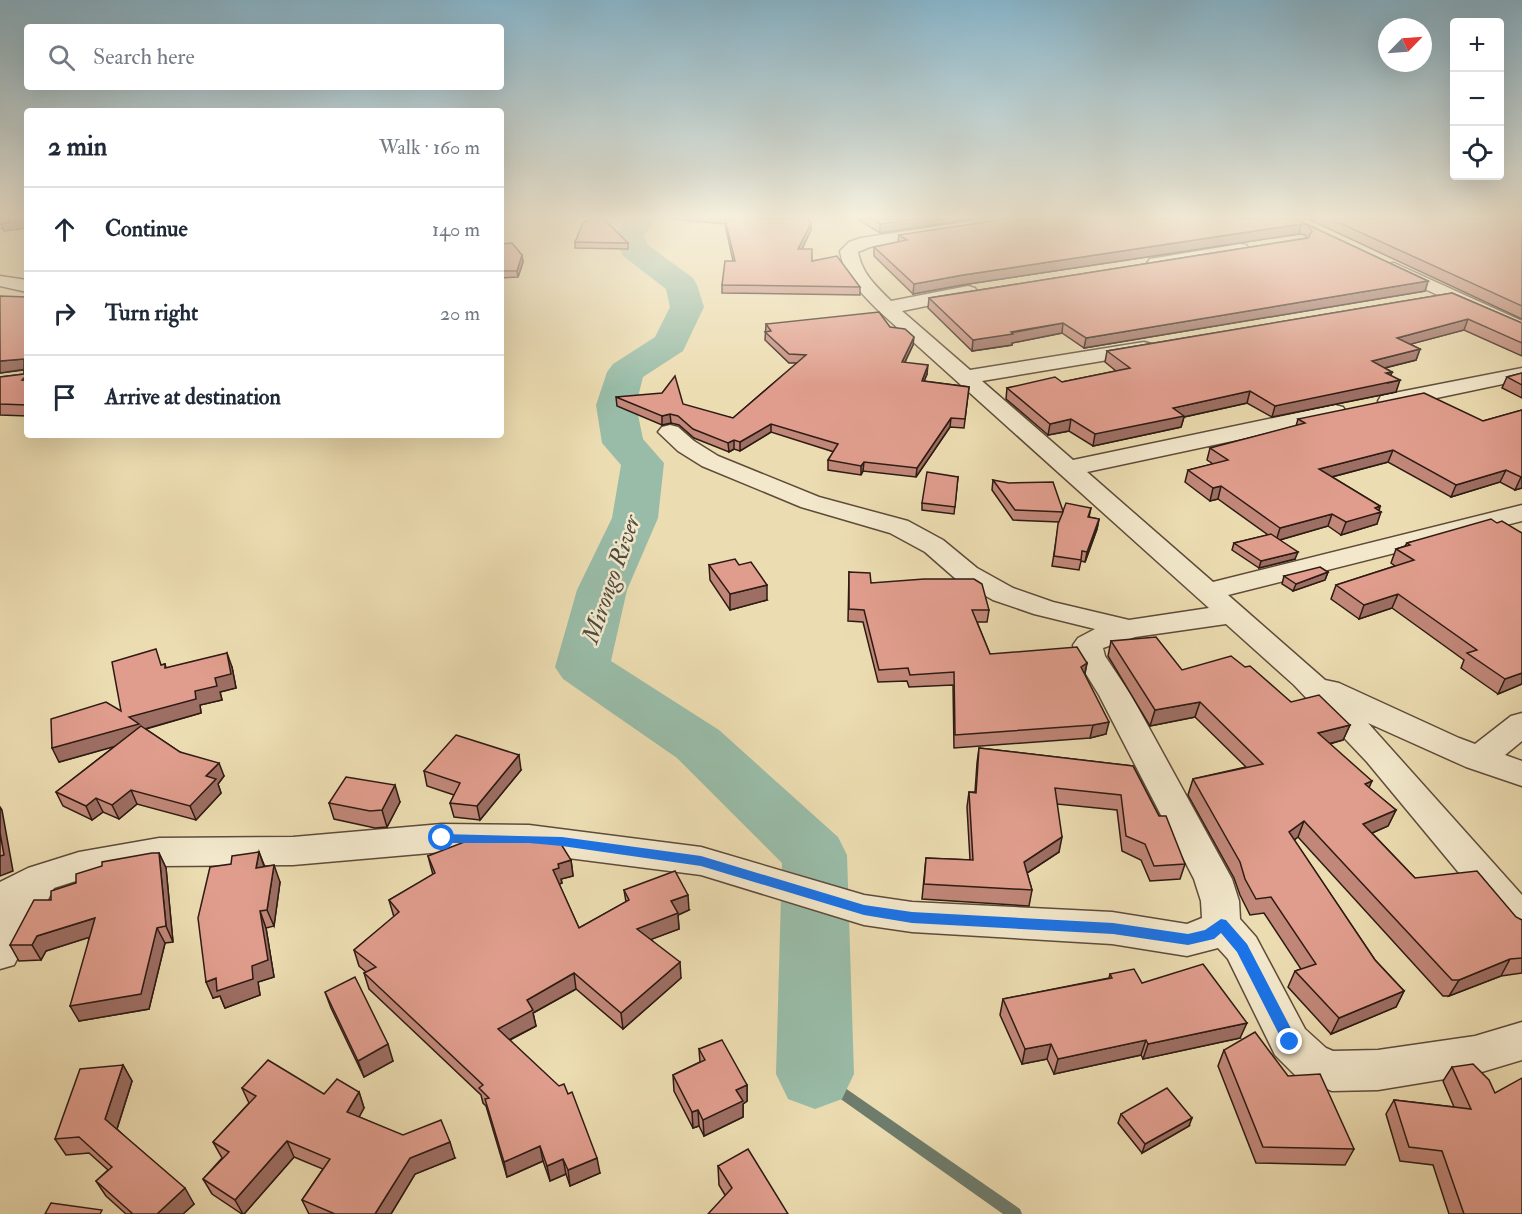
<!DOCTYPE html>
<meta charset="utf-8">
<style>
:root{--surface:#fff;--page:#f2f2f3;--text:#1f2937;--muted:#747a83;--line:#e0e1e3}
body{margin:0;font-family:"IM FELL Double Pica",serif;background:var(--page);color:var(--text)}
.controls{position:absolute;right:18px;top:18px;display:grid;overflow:hidden;border-radius:6px;box-shadow:0 6px 24px #0002}
.controls button{width:54px;height:54px;display:grid;place-items:center;padding:0;border:0;border-bottom:2px solid var(--line);background:var(--surface);color:var(--text);font:30px sans-serif}
.compass{position:absolute;left:1378px;top:18px;width:54px;height:54px;border-radius:50%;background:var(--surface);box-shadow:0 6px 24px #0002;rotate:65deg}
.stop{position:absolute;width:18px;height:18px;margin:-14px;border:4px solid #1a73e8;border-radius:50%;background:#fff}
.stop.end{background:#1a73e8;border-color:#fff;box-shadow:0 2px 6px #0008}
.list{margin:0;padding:0;list-style:none}
h2{display:flex;justify-content:space-between;align-items:center;height:78px;margin:0;padding:0 24px;font-size:26px}
h2 small{font-size:20px;font-weight:400;color:var(--muted)}
.list li{display:grid;grid-template-columns:39px 1fr auto;gap:18px;align-items:center;box-sizing:border-box;height:84px;padding:0 24px;border-top:2px solid var(--line)}
.list b{display:block;font-size:22px;white-space:nowrap}
.list em{font-size:20px;font-style:normal;color:var(--muted)}
.icon{flex:none;width:33px;height:33px;fill:none;stroke:currentColor;stroke-width:2;stroke-linecap:round;stroke-linejoin:round}
.map{position:relative;flex:none;width:1522px;height:1214px;overflow:hidden}
.search{position:absolute;background:var(--surface);box-shadow:0 6px 24px #0002;left:24px;top:24px;width:480px;height:66px;display:flex;align-items:center;gap:15px;box-sizing:border-box;padding:0 21px;border-radius:6px;color:var(--muted);font-size:22px}
.panel{position:absolute;background:var(--surface);box-shadow:0 6px 24px #0002;left:24px;top:108px;width:480px;height:330px;border-radius:6px}
.map>svg:first-child{display:block}
</style>
<div class="map">
<svg width="1522" height="1214" viewBox="0 0 1522 1214">
<rect width="100%" height="100%" fill="#ecdcb1"/>
<filter id="stains"><feTurbulence type="fractalNoise" baseFrequency=".00333" numOctaves="4"/><feColorMatrix values="0 0 0 0 .2 0 0 0 0 .09 0 0 0 0 .02 0 0 0 .5 -.17"/></filter>
<radialGradient id="worn" r=".72"><stop offset=".6" stop-color="#630" stop-opacity="0"/><stop offset="1" stop-color="#630" stop-opacity=".3"/></radialGradient>
<g fill="none" stroke-linecap="round" stroke-linejoin="round">
<polygon fill="#6e7c6c" fill-rule="evenodd" points="815,1068 819,1070 1020,1209 1022,1214 1003,1214 811,1078 809,1074 811,1070"/>
<polygon fill="#99bca8" fill-rule="evenodd" points="626,219 655,219 644,235 648,245 693,278 697,285 704,307 683,351 643,377 636,405 643,439 664,463 658,518 627,590 611,661 719,730 838,837 847,855 854,1074 842,1099 815,1109 788,1099 776,1074 782,863 677,758 563,679 555,667 577,590 612,518 621,465 602,443 596,405 607,372 613,364 655,337 670,307 666,289 623,256 614,235"/>
<g stroke="#5e4b3a" stroke-width="3">
<g id="minor">
<polygon points="0,219 23,219 21,222 0,228"/>
<path d="M986,219H1022L1014,224L870,247L858,252C862,274 876,286 891,301L968,286L975,288L977,292L975,296L902,311L970,370L1144,342L1151,344L1154,348L1151,352L1144,354L982,381L1073,460L1335,405L1343,407L1346,412L1343,417L1335,419L1087,472L1213,582L1522,505V521L1228,595L1325,680L1339,683L1459,738L1475,744L1511,716L1522,713V741L1505,755L1522,761V786L1466,767L1368,723L1522,895V937L1508,932L1367,762L1294,685L1226,624L1135,637L1103,648L1105,656L1131,695L1232,879L1239,901L1240,919L1256,937L1305,1029L1326,1048L1333,1051L1378,1050L1475,1036L1522,1022V1060L1475,1074L1378,1090L1332,1091L1296,1076L1275,1055L1228,959L1218,948L1187,956L1112,944L912,932L864,925L701,875L529,853L442,852L293,865L159,866L79,880L54,888L14,965L0,969V882L28,868L79,852L159,838L293,837L442,824L529,825L701,847L864,895L912,902L1112,912L1187,924L1202,918L1201,901L1194,879L1099,695L1075,656L1073,645L1078,638L1095,629L1034,614L993,600L957,580L925,552L890,533L801,507L702,466L678,451L658,432L662,427L670,425L678,427L694,441L718,456L819,497L908,521L943,540L977,568L1013,588L1053,602L1129,620L1209,608L880,312C862,294 844,277 840,251L849,242L861,238Z"/>
<polygon points="1240,244 1246,245 1249,249 1246,253 1156,268 1150,267 1147,263 1150,259"/>
<polygon points="1394,263 1522,321 1522,334 1388,272 1385,268 1388,264"/>
<polygon points="0,276 27,280 27,292 0,286"/>
<polygon points="1522,368 1522,380 1389,408 1381,406 1378,401 1381,396 1389,394"/>
</g>
</g>
<use href="#minor" fill="#f3e8cc" fill-rule="evenodd"/>
</g>
<g fill="#c18779" stroke="#2e1b13" stroke-width="1.5">
<polygon points="672,219 808,219 811,230 802,249 812,261 860,287 860,295 722,293 722,285 733,261 725,224"/>
<polygon points="857,219 974,219 880,233"/>
<polygon points="1296,219 1428,281 1425,291 1084,348 1062,333 1012,343 1012,345 972,351 928,308 929,298 1307,238 1305,235 1299,234 962,285 913,294 874,256 874,247 898,242 899,235"/>
<polygon points="1308,219 1522,219 1522,319"/>
<polygon points="575,242 628,243 628,249 575,248"/>
<polygon points="501,244 522,255 523,262 518,277 501,278"/>
<polygon points="1452,293 1522,323 1522,356 1464,330 1410,344 1420,349 1416,360 1385,368 1392,372 1391,375 1396,392 1272,417 1247,403 1184,417 1181,427 1093,446 1069,431 1048,435 1006,399 1007,388 1062,382 1116,371 1105,362 1107,351"/>
<polygon points="27,297 27,416 0,415 0,377 24,374 24,370 0,373"/>
<polygon points="766,324 890,327 913,345 905,362 927,374 924,381 969,387 964,428 950,427 916,477 863,471 861,475 828,470 828,460 834,452 771,432 740,451 734,449 729,452 694,438 679,425 671,423 662,425 617,406 616,397 733,418 797,363 789,363 765,340"/>
<polygon points="1522,373 1522,398 1502,388 1507,377"/>
<polygon points="1522,410 1522,488 1515,490 1500,482 1451,497 1388,462 1332,477 1380,506 1377,524 1341,535 1328,526 1280,540 1295,559 1259,568 1232,550 1234,543 1268,535 1218,499 1210,501 1185,482 1188,470 1213,464 1207,460 1210,448 1296,426 1298,419 1483,421"/>
<polygon points="958,477 954,514 922,510 922,503"/>
<polygon points="993,480 1063,511 1091,508 1089,517 1099,519 1097,529 1085,562 1081,561 1079,570 1052,566 1059,522 1013,520 992,490"/>
<polygon points="1497,523 1522,533 1522,684 1498,694 1461,668 1464,660 1392,608 1359,619 1331,599 1336,585 1395,566 1391,563 1396,549 1405,546 1407,543"/>
<polygon points="709,565 767,600 730,610 710,580"/>
<polygon points="849,572 871,583 989,610 987,622 977,622 990,654 1087,663 1085,674 1106,734 1090,738 954,748 953,685 909,687 907,681 878,682 863,622 848,621"/>
<polygon points="1328,572 1325,580 1293,591 1282,584 1284,576"/>
<polygon points="1111,641 1182,670 1245,667 1291,702 1350,725 1343,740 1330,744 1369,788 1396,810 1388,826 1372,833 1415,878 1522,920 1522,973 1501,976 1449,996 1443,996 1298,837 1294,840 1375,960 1404,991 1396,1007 1331,1034 1288,987 1295,971 1301,969 1264,913 1250,915 1240,895 1234,878 1188,795 1193,779 1246,767 1195,717 1150,726 1108,656"/>
<polygon points="165,664 166,668 232,667 236,688 220,692 222,700 200,705 201,713 146,729 180,752 224,776 218,784 221,793 196,820 137,804 119,819 103,812 92,820 63,806 56,792 115,746 59,762 121,711 162,665"/>
<polygon points="979,748 1133,766 1159,816 1185,864 1180,879 1150,881 1141,860 1122,851 1117,810 1057,804 1059,852 1027,873 1032,890 1029,906 922,899 926,858 970,860 967,807 969,792 975,792 977,763"/>
<polygon points="521,770 480,820 454,817 450,803 454,795 427,786 424,771"/>
<polygon points="400,802 387,827 375,828 334,819 329,803"/>
<polygon points="259,852 265,867 280,882 274,926 266,928 274,977 258,982 260,995 225,1008 220,996 213,998 231,864"/>
<polygon points="159,853 166,868 173,942 165,943 149,1009 79,1021 89,937 46,951 41,960 19,961 10,945 51,900 76,883"/>
<polygon points="428,856 571,860 573,876 561,879 562,883 559,884 579,928 626,902 624,890 689,910 678,915 679,929 651,939 681,978 623,1029 576,989 533,1013 536,1026 510,1040 600,1173 570,1186 566,1174 550,1181 543,1161 507,1177 486,1106 483,1103 481,1095 369,989 364,973 366,972 359,966 354,950 394,917 389,900 433,875"/>
<polygon points="1110,974 1142,983 1240,1038 1143,1059 1141,1055 1054,1074 1047,1059 1022,1064 1000,1015 1003,999 1109,978"/>
<polygon points="325,992 393,1061 364,1077 331,1008"/>
<polygon points="699,1049 747,1085 747,1101 743,1104 743,1117 704,1136 699,1126 693,1128 674,1091 673,1075 700,1062"/>
<polygon points="1224,1050 1354,1149 1345,1165 1256,1163 1218,1066"/>
<polygon points="123,1065 132,1081 117,1129 194,1204 183,1214 126,1214 106,1196 96,1181 108,1170 89,1153 66,1155 55,1139"/>
<polygon points="1452,1067 1495,1093 1522,1214 1449,1214 1433,1165 1400,1161 1386,1114 1394,1100 1454,1107 1443,1081"/>
<polygon points="242,1088 324,1094 359,1092 364,1108 359,1117 455,1158 415,1174 391,1214 309,1214 302,1200 323,1169 294,1157 244,1214 242,1214 212,1194 203,1179 222,1158 213,1142 249,1103"/>
<polygon points="1121,1114 1189,1126 1142,1153 1118,1123"/>
<polygon points="718,1166 788,1214 725,1195 719,1185"/>
</g>
<g fill="#9d6e63" stroke="#2e1b13" stroke-width="1.5">
<polygon points="914,219 974,219 880,233 880,224"/>
<polygon points="27,220 27,228 4,231 1,224"/>
<polygon points="811,223 811,230 798,257 798,249"/>
<polygon points="1301,224 1299,234 962,285 913,294 914,284 963,275"/>
<polygon points="522,255 523,262 518,277 517,271"/>
<polygon points="1428,281 1425,291 1084,348 1086,338"/>
<polygon points="1468,319 1464,330 1393,349 1397,338"/>
<polygon points="1063,323 1062,333 1012,343 1012,345 972,351 973,340"/>
<polygon points="914,337 913,345 901,370 902,362"/>
<polygon points="1420,349 1416,360 1368,372 1372,361"/>
<polygon points="24,359 27,369 0,373 0,361"/>
<polygon points="928,365 927,374 921,389 922,381"/>
<polygon points="1392,372 1388,383 1400,380 1396,392 1272,417 1275,406"/>
<polygon points="1250,391 1247,403 1184,417 1181,427 1093,446 1095,434 1173,408"/>
<polygon points="670,414 671,423 662,425 662,416"/>
<polygon points="951,418 950,427 916,477 917,468"/>
<polygon points="1071,419 1069,431 1048,435 1050,424"/>
<polygon points="771,424 771,432 740,451 740,442"/>
<polygon points="734,440 734,449 729,452 728,443"/>
<polygon points="1393,450 1388,462 1316,481 1319,469"/>
<polygon points="864,462 863,471 861,475 861,466"/>
<polygon points="1506,470 1500,482 1451,497 1456,485"/>
<polygon points="1521,477 1522,477 1522,488 1515,490"/>
<polygon points="1221,486 1218,499 1210,501 1213,488"/>
<polygon points="1380,506 1378,513 1381,512 1377,524 1341,535 1346,522 1375,508"/>
<polygon points="1332,514 1328,526 1276,541 1280,528"/>
<polygon points="1099,519 1097,529 1085,562 1087,552"/>
<polygon points="1298,552 1295,559 1259,568 1261,561"/>
<polygon points="1328,572 1325,580 1293,591 1296,584"/>
<polygon points="767,585 767,600 730,610 730,594"/>
<polygon points="1398,594 1392,608 1359,619 1364,605"/>
<polygon points="227,653 232,667 236,688 220,692 222,700 200,705 201,713 141,730 145,738 59,762 52,748 129,717 215,678"/>
<polygon points="1087,663 1084,676 1081,667"/>
<polygon points="1522,673 1522,684 1498,694 1505,679"/>
<polygon points="1200,702 1195,717 1150,726 1155,710"/>
<polygon points="1109,722 1106,734 1090,738 1093,725"/>
<polygon points="1350,725 1343,740 1312,748 1318,733"/>
<polygon points="519,755 521,770 480,820 477,806"/>
<polygon points="219,763 224,776 218,784 221,793 196,820 190,806 206,776"/>
<polygon points="1372,781 1365,797 1365,784"/>
<polygon points="395,785 400,802 387,827 382,810"/>
<polygon points="131,790 137,804 119,819 112,805"/>
<polygon points="96,798 103,812 92,820 86,806"/>
<polygon points="0,807 2,810 13,871 0,876"/>
<polygon points="1396,810 1388,826 1356,840 1363,824"/>
<polygon points="1304,821 1298,837 1283,848 1289,832"/>
<polygon points="1062,837 1059,852 1021,877 1024,862"/>
<polygon points="259,852 265,869 256,868"/>
<polygon points="159,853 166,868 173,942 166,926"/>
<polygon points="571,860 573,876 561,879 562,883 555,886 553,870 558,864"/>
<polygon points="274,865 280,882 274,926 267,910"/>
<polygon points="688,895 689,910 678,915 679,929 639,944 637,929 671,901"/>
<polygon points="260,911 266,928 274,977 258,982 260,995 225,1008 220,996 213,998 206,982 252,966"/>
<polygon points="95,918 103,933 46,951 41,960 32,945 37,936"/>
<polygon points="157,928 165,943 149,1009 79,1021 70,1006"/>
<polygon points="1510,959 1501,976 1449,996 1459,980"/>
<polygon points="680,962 681,978 623,1029 621,1013"/>
<polygon points="574,973 576,989 533,1013 536,1026 501,1044 498,1029 527,1000"/>
<polygon points="1404,991 1396,1007 1331,1034 1339,1018"/>
<polygon points="1247,1023 1240,1038 1143,1059 1148,1044"/>
<polygon points="1146,1040 1141,1055 1054,1074 1058,1059"/>
<polygon points="388,1044 393,1061 364,1077 358,1061"/>
<polygon points="1051,1044 1047,1059 1022,1064 1025,1049"/>
<polygon points="123,1065 132,1081 115,1135 105,1119"/>
<polygon points="747,1085 747,1101 743,1104 743,1117 704,1136 703,1120 736,1090"/>
<polygon points="359,1092 364,1108 353,1128 347,1112"/>
<polygon points="698,1110 699,1126 693,1128 692,1112"/>
<polygon points="1192,1118 1189,1126 1142,1153 1145,1144"/>
<polygon points="287,1141 294,1157 244,1214 243,1214 235,1200"/>
<polygon points="450,1142 455,1158 415,1174 391,1214 375,1214 410,1158"/>
<polygon points="540,1146 543,1161 507,1177 504,1162"/>
<polygon points="597,1158 600,1173 570,1186 568,1170"/>
<polygon points="563,1159 566,1174 550,1181 547,1166"/>
<polygon points="185,1188 194,1204 183,1214 157,1214"/>
</g>
<g fill="#e09d8d" stroke="#2e1b13" stroke-width="1.5">
<polygon points="13,219 27,219 27,220 1,224 4,221"/>
<polygon points="590,219 604,219 628,243 575,242 583,223"/>
<polygon points="725,219 808,219 811,223 798,249 812,249 812,261 837,256 860,287 722,285 725,261 735,261"/>
<polygon points="872,219 914,219 880,224"/>
<polygon points="1005,219 1295,219 1428,281 1086,338 1063,323 1011,332 1013,334 973,340 929,298 1308,238 1312,231 1308,225 1301,224 963,275 914,284 874,247 907,240 899,235"/>
<polygon points="1331,219 1522,219 1522,306"/>
<polygon points="512,243 522,255 517,271 501,271 501,244"/>
<polygon points="1452,293 1522,323 1522,343 1468,319 1397,338 1420,349 1372,361 1392,372 1386,373 1400,380 1275,406 1250,391 1173,408 1184,416 1095,434 1071,419 1050,424 1007,388 1055,377 1062,382 1130,368 1107,351"/>
<polygon points="0,296 27,297 27,375 22,380 27,381 27,405 0,404 0,377 24,374 24,359 0,361"/>
<polygon points="879,312 890,327 905,329 914,337 902,362 928,365 922,381 969,387 965,419 951,418 917,468 864,462 861,466 828,460 838,444 771,424 740,442 734,440 728,443 693,429 678,416 670,414 662,416 616,397 662,393 675,376 683,404 733,418 806,355 789,354 765,332 771,331 766,324"/>
<polygon points="1522,373 1522,385 1507,377"/>
<polygon points="1424,393 1483,421 1522,410 1522,477 1521,477 1506,470 1456,485 1393,450 1319,469 1380,506 1375,508 1381,512 1346,522 1332,514 1280,528 1221,486 1213,488 1188,470 1228,460 1210,448 1305,423 1298,419"/>
<polygon points="927,472 958,477 955,507 922,503"/>
<polygon points="993,480 1009,483 1053,482 1063,511 1066,503 1091,508 1088,517 1099,519 1087,552 1082,551 1081,560 1054,556 1058,524 1063,512 1015,510"/>
<polygon points="1491,519 1497,523 1502,521 1522,533 1522,673 1505,679 1467,653 1477,650 1398,594 1364,605 1336,585 1414,560 1396,549 1410,545 1407,543"/>
<polygon points="1271,534 1298,552 1261,561 1234,543"/>
<polygon points="735,559 739,565 751,562 767,585 730,594 709,565"/>
<polygon points="1320,567 1328,572 1296,584 1284,576"/>
<polygon points="849,572 870,573 871,583 924,579 974,579 982,584 989,610 972,610 990,654 1077,647 1087,663 1081,667 1109,722 1093,725 955,735 954,672 910,675 908,668 879,670 864,610 849,609"/>
<polygon points="1156,637 1182,670 1231,656 1245,667 1250,666 1291,702 1319,695 1350,725 1318,733 1372,781 1365,784 1396,810 1363,824 1415,878 1477,871 1516,917 1522,920 1522,958 1510,959 1459,980 1452,980 1304,821 1289,832 1375,960 1404,991 1339,1018 1295,971 1316,964 1271,897 1256,899 1245,879 1240,862 1193,779 1263,764 1200,702 1155,710 1111,641"/>
<polygon points="156,649 161,665 165,664 165,668 227,653 231,674 215,678 217,686 195,691 196,699 129,717 139,724 52,748 51,719 106,702 121,711 112,662"/>
<polygon points="141,726 180,752 219,763 206,776 216,779 190,806 131,790 112,805 96,798 86,806 56,792"/>
<polygon points="456,735 519,755 477,806 450,803 460,783 424,771"/>
<polygon points="979,748 1133,766 1159,816 1166,816 1185,864 1154,866 1145,844 1126,836 1121,795 1055,788 1062,837 1024,862 1032,890 924,884 926,858 973,860 969,792 976,793"/>
<polygon points="346,777 395,785 382,810 370,811 329,803"/>
<polygon points="0,833 4,855 0,856"/>
<polygon points="472,839 526,840 561,844 571,860 558,864 559,868 553,870 579,928 629,900 624,890 675,871 688,895 671,901 678,913 637,929 680,962 621,1013 574,973 527,1000 533,1010 498,1029 559,1086 564,1084 568,1094 572,1092 597,1158 568,1170 563,1159 547,1166 540,1146 504,1162 485,1099 489,1098 479,1088 483,1085 364,973 376,967 354,950 399,912 389,900 435,873 428,856"/>
<polygon points="259,852 256,868 274,865 267,910 260,911 268,960 252,966 253,979 217,991 216,978 206,982 198,918 210,867 231,864 232,856"/>
<polygon points="152,853 159,853 166,926 157,928 141,994 70,1006 95,918 37,936 32,945 10,945 34,900 51,900 51,891 76,883 76,874 102,866 102,862"/>
<polygon points="1203,964 1247,1023 1148,1044 1146,1040 1058,1059 1051,1044 1025,1049 1003,999 1112,978 1110,974 1134,969 1142,983"/>
<polygon points="355,977 388,1044 358,1061 325,992"/>
<polygon points="1255,1032 1288,1076 1320,1074 1354,1149 1263,1147 1224,1050"/>
<polygon points="722,1040 747,1085 736,1090 743,1101 703,1120 698,1110 692,1112 673,1075 705,1060 699,1049"/>
<polygon points="268,1060 324,1094 337,1079 359,1092 347,1112 403,1135 441,1120 450,1142 410,1158 375,1214 335,1214 302,1200 330,1159 287,1141 235,1200 203,1179 229,1152 213,1142 256,1096 242,1088"/>
<polygon points="1473,1064 1489,1080 1495,1093 1522,1078 1522,1214 1464,1214 1442,1151 1409,1147 1394,1100 1471,1109 1452,1067"/>
<polygon points="123,1065 105,1119 185,1188 157,1214 133,1214 96,1181 112,1167 79,1137 55,1139 80,1069"/>
<polygon points="1167,1088 1192,1118 1145,1144 1121,1114"/>
<polygon points="748,1149 788,1214 708,1214 732,1188 718,1166"/>
<polygon points="51,1203 102,1210 100,1214 45,1214"/>
</g>
<linearGradient id="sky" x2="0" y2="1"><stop stop-color="#88b7ce"/><stop offset="0.56" stop-color="#f6efdc"/><stop offset="1" stop-color="#f6efdc" stop-opacity="0"/></linearGradient>
<rect width="1522" height="388" fill="url(#sky)"/>
<polygon fill="#1a73e8" points="442,834 562,837 701,856 864,905 912,912 1113,923 1188,934 1205,930 1221,919 1226,920 1247,944 1298,1042 1296,1046 1290,1048 1285,1046 1237,952 1221,933 1214,939 1188,945 1113,934 912,923 864,915 701,866 562,846 529,843 442,843 435,838"/>
<g text-anchor="middle" stroke-width="5" stroke-linejoin="round" paint-order="stroke">
<g font-size="24" font-style="italic" fill="#4e4b40" stroke="#f3e8cc">
<text transform="translate(611 579) rotate(-71)" y="8">Mirongo River</text>
</g>
</g>
<rect width="100%" height="100%" filter="url(#stains)"/>
<rect width="100%" height="100%" fill="url(#worn)"/>
</svg>
<div class="controls">
<button>+</button>
<button>−</button>
<button><svg class="icon" aria-label="locate" viewBox="0 0 24 24"><circle cx="12" cy="12" r="6"/><path d="M12 2v4M12 18v4M2 12h4M18 12h4"/></svg></button>
</div>
<svg class="compass" viewBox="-18 -18 36 36"><path d="M0-13l5 13h-10z" fill="#e53935"/><path d="M0 13l5-13h-10z" fill="#747a83"/></svg>
<div class="stop" style="left:442px;top:838px"></div>
<div class="stop end" style="left:1290px;top:1042px"></div>
<div class="search"><svg class="icon" aria-label="search" viewBox="0 0 24 24"><circle cx="10" cy="10" r="6"/><path d="M15 15l6 6"/></svg>Search here</div>
<section class="panel">
<h2>2 min<small>Walk · 160 m</small></h2>
<ul class="list">
<li><svg class="icon" aria-label="ahead" viewBox="0 0 24 24"><path d="M12 20V5M6 11l6-6 6 6"/></svg><div><b>Continue</b></div><em>140 m</em></li>
<li><svg class="icon" aria-label="right" viewBox="0 0 24 24"><path d="M7 20v-9h11M14 6l5 5-5 5"/></svg><div><b>Turn right</b></div><em>20 m</em></li>
<li><svg class="icon" aria-label="arrive" viewBox="0 0 24 24"><path d="M6 21V4h12l-3 4 3 4H6"/></svg><div><b>Arrive at destination</b></div></li>
</ul>
</section>
</div>
